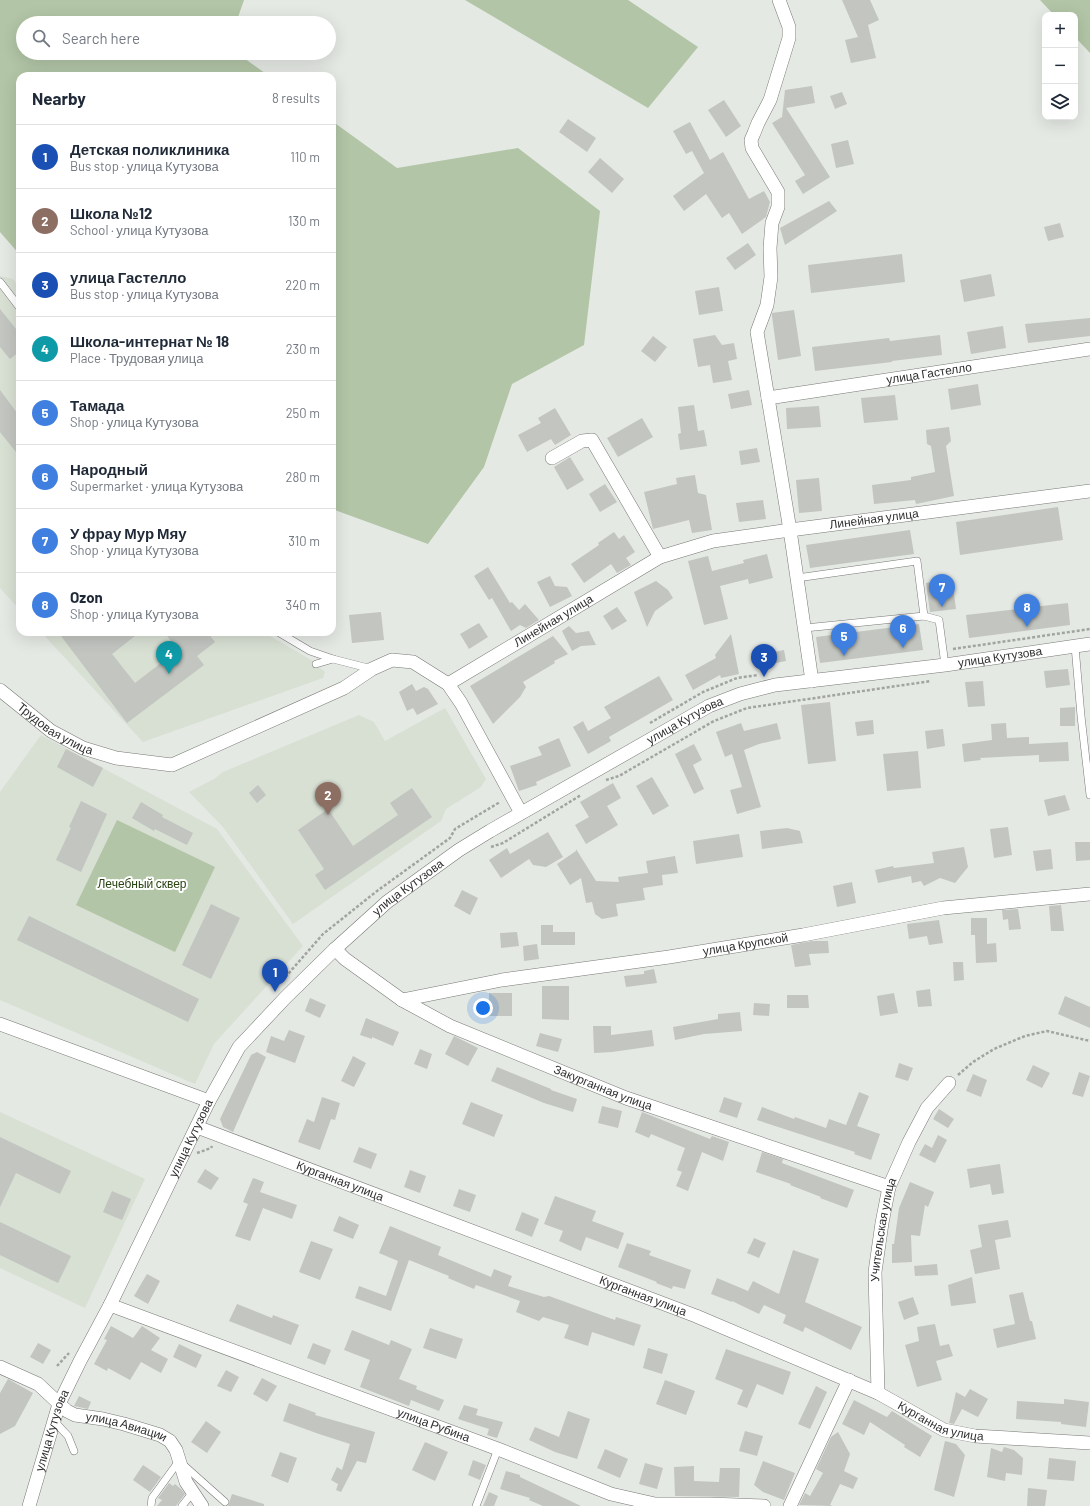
<!DOCTYPE html>
<meta charset="utf-8">
<style>
:root{--surface:#fff;--page:#f2f2f3;--text:#1f2937;--muted:#747a83;--line:#e0e1e3;--accent:#1a73e8}
body{margin:0;font-family:Barlow,sans-serif;background:var(--page);color:var(--text)}
.controls{position:absolute;right:12px;top:12px;display:grid;overflow:hidden;border-radius:8px;box-shadow:0 4px 16px #0002}
.controls button{width:36px;height:36px;display:grid;place-items:center;padding:0;border:0;border-bottom:1px solid var(--line);background:var(--surface);color:var(--text);font:20px sans-serif}
.you{position:absolute;left:483px;top:1008px;width:14px;height:14px;margin:-10px;border:3px solid #fff;border-radius:50%;background:#1a73e8;box-shadow:0 0 0 6px #1a73e833}
.badge{display:grid;place-items:center;width:26px;height:26px;border-radius:50%;background:var(--accent);color:#fff;font-size:13px;font-weight:700}
.pin{position:absolute;translate:-50% -33px;filter:drop-shadow(0 1px 2px #0008)}
.pin::after{content:'';position:absolute;top:21px;width:14px;height:12px;background:inherit;clip-path:polygon(0 0,100% 0,50% 100%)}
.list{margin:0;padding:0;list-style:none}
h2{display:flex;justify-content:space-between;align-items:center;height:52px;margin:0;padding:0 16px;font-size:17px}
h2 small{font-size:13px;font-weight:400;color:var(--muted)}
.list li{display:grid;grid-template-columns:26px 1fr auto;gap:12px;align-items:center;box-sizing:border-box;height:64px;padding:0 16px;border-top:1px solid var(--line)}
.list b{display:block;font-size:15px;white-space:nowrap}
.list p{margin:0;font-size:13px;white-space:nowrap;color:var(--muted)}
.list em{font-size:13px;font-style:normal;color:var(--muted)}
.icon{flex:none;width:22px;height:22px;fill:none;stroke:currentColor;stroke-width:2;stroke-linecap:round;stroke-linejoin:round}
.map{position:relative;flex:none;width:1090px;height:1506px;overflow:hidden}
.search{position:absolute;background:var(--surface);box-shadow:0 4px 16px #0002;left:16px;top:16px;width:320px;height:44px;display:flex;align-items:center;gap:10px;box-sizing:border-box;padding:0 14px;border-radius:22px;color:var(--muted);font-size:15px}
.panel{position:absolute;background:var(--surface);box-shadow:0 4px 16px #0002;left:16px;top:72px;width:320px;height:564px;border-radius:12px}
.map>svg:first-child{display:block}
</style>
<div class="map">
<svg width="1090" height="1506" viewBox="0 0 1090 1506">
<rect width="100%" height="100%" fill="#e5e9e4"/>
<g fill="#d8dfd3">
<polygon points="0,276 13,279 20,289 20,610 0,588"/>
<polygon points="41,632 263,632 311,660 325,672 323,678 143,742"/>
<polygon points="445,708 486,779 481,787 446,809 441,821 293,924 223,827 189,792 214,779 223,772 359,715 374,722 385,741"/>
<polygon points="41,735 217,829 303,946 214,1044 195,1084 0,1000 0,792"/>
<polygon points="0,1112 145,1179 85,1308 0,1268"/>
</g>
<g fill="#b2c5a6">
<polygon points="0,0 244,0 236,23 23,23 23,53 237,53 269,76 20,76 20,255 0,232"/>
<polygon points="465,0 628,0 698,47 648,108"/>
<polygon points="1040,0 1090,0 1090,53 1075,37 1075,15 1054,15"/>
<polygon points="332,121 397,168 518,148 600,211 584,345 512,384 484,467 428,544 332,509"/>
<polygon points="117,820 215,867 175,952 76,905"/>
</g>
<g fill="#c2c5c0">
<polygon points="842,0 870,0 879,20 868,25 876,58 851,63 845,40 858,37"/>
<polygon points="812,86 815,103 786,108 830,177 803,194 795,181 805,175 772,123 782,117 785,90"/>
<polygon points="842,92 847,104 835,109 830,96"/>
<polygon points="724,100 741,126 726,137 708,110"/>
<polygon points="568,119 596,138 587,152 559,132"/>
<polygon points="690,122 710,160 723,152 749,199 764,191 770,202 766,217 742,234 729,213 722,218 706,194 684,211 673,196 704,173 692,151 686,154 673,131"/>
<polygon points="848,140 854,164 836,168 831,144"/>
<polygon points="600,158 624,179 612,193 588,172"/>
<polygon points="829,201 837,211 785,245 780,228"/>
<polygon points="1060,223 1064,237 1048,241 1044,227"/>
<polygon points="748,243 756,255 735,270 726,258"/>
<polygon points="902,254 905,282 811,293 808,265"/>
<polygon points="991,274 995,296 964,302 960,280"/>
<polygon points="719,287 723,311 699,315 695,291"/>
<polygon points="0,309 20,334 20,351 10,359 0,347"/>
<polygon points="794,310 801,356 778,360 772,316 772,313"/>
<polygon points="1090,318 1090,336 1028,343 1025,324"/>
<polygon points="1003,326 1006,348 971,354 967,332"/>
<polygon points="715,335 722,345 734,343 737,359 728,361 732,380 713,383 710,365 698,367 693,339"/>
<polygon points="940,335 942,355 892,361 892,362 815,371 812,347 889,338 890,341"/>
<polygon points="653,336 667,347 655,362 641,351"/>
<polygon points="978,384 981,405 951,410 948,389"/>
<polygon points="0,390 20,417 20,457 0,432"/>
<polygon points="749,390 752,405 731,409 728,394"/>
<polygon points="895,395 898,420 864,423 861,398"/>
<polygon points="694,405 698,431 704,430 707,446 680,450 678,434 681,433 678,407"/>
<polygon points="819,406 821,427 787,429 786,408"/>
<polygon points="555,408 571,435 555,445 551,439 527,452 518,435 541,423 538,418"/>
<polygon points="642,418 653,437 618,457 607,438"/>
<polygon points="949,427 951,441 946,446 954,496 916,504 915,500 874,504 872,485 911,480 911,477 935,472 931,446 927,444 926,430"/>
<polygon points="757,448 760,462 741,465 739,451"/>
<polygon points="570,457 584,480 567,490 554,467"/>
<polygon points="695,475 698,493 706,495 712,530 692,533 689,520 653,529 644,492 677,484 676,478"/>
<polygon points="819,478 822,511 799,513 796,480"/>
<polygon points="605,484 617,502 600,512 589,494"/>
<polygon points="763,500 766,519 739,522 736,503"/>
<polygon points="1058,507 1063,540 960,555 956,522"/>
<polygon points="910,530 914,554 810,568 806,545"/>
<polygon points="614,532 619,539 624,535 635,552 626,558 631,565 617,573 611,564 584,583 571,564 599,545 598,543"/>
<polygon points="767,554 773,578 749,584 748,579 720,586 728,619 704,625 688,561 708,556 712,571 744,563 743,560"/>
<polygon points="488,567 510,603 512,602 519,610 525,604 539,620 526,628 520,625 511,631 492,598 489,600 474,576"/>
<polygon points="550,576 555,586 567,587 572,596 550,607 537,582"/>
<polygon points="952,579 956,609 930,612 926,583"/>
<polygon points="656,581 668,590 673,598 655,611 647,627 634,592"/>
<polygon points="1068,603 1070,625 969,638 966,615"/>
<polygon points="617,607 627,621 612,630 603,616"/>
<polygon points="381,612 384,640 352,643 349,615"/>
<polygon points="479,623 488,637 469,649 460,634"/>
<polygon points="919,624 923,650 820,663 816,637"/>
<polygon points="569,626 576,633 589,631 596,645 581,646 572,651 562,631"/>
<polygon points="58,632 140,632 112,654 135,683 178,650 164,632 207,632 215,642 197,656 204,665 127,723"/>
<polygon points="731,634 739,674 721,678 720,675 693,690 685,675 716,658 715,655"/>
<polygon points="553,636 568,654 554,661 555,663 523,682 526,687 520,697 493,724 470,686"/>
<polygon points="784,650 786,661 771,664 769,653"/>
<polygon points="1068,669 1070,685 1046,688 1044,671"/>
<polygon points="659,676 673,700 609,737 611,741 588,754 573,727 583,721 588,731 611,718 604,707"/>
<polygon points="983,681 985,706 968,707 965,682"/>
<polygon points="412,684 416,691 424,687 428,689 438,704 417,715 413,708 407,711 399,692"/>
<polygon points="830,702 836,761 808,764 801,705"/>
<polygon points="1075,707 1075,726 1060,726 1060,708"/>
<polygon points="873,720 874,734 857,736 855,722"/>
<polygon points="741,723 744,731 777,723 781,739 759,744 744,750 761,807 737,814 730,790 742,787 732,754 725,757 716,732"/>
<polygon points="1006,723 1007,738 1029,737 1029,744 1068,742 1069,761 1039,762 1039,755 980,758 981,760 964,762 962,744 992,740 991,724"/>
<polygon points="943,729 945,746 927,749 925,731"/>
<polygon points="559,738 571,766 536,782 537,785 519,791 510,766 542,755 538,747"/>
<polygon points="694,744 702,760 693,765 704,789 694,794 675,754"/>
<polygon points="66,749 103,768 93,787 57,767"/>
<polygon points="918,751 921,788 887,791 883,754"/>
<polygon points="652,777 669,806 653,815 636,786"/>
<polygon points="613,783 621,798 607,806 618,825 586,844 575,825 589,817 580,802"/>
<polygon points="258,785 266,795 257,803 249,793"/>
<polygon points="412,788 432,817 325,890 315,875 324,869 298,830 328,809 353,846 398,815 390,803"/>
<polygon points="1065,795 1070,810 1048,816 1044,800"/>
<polygon points="81,801 107,814 81,872 56,860 71,828 69,827"/>
<polygon points="141,802 163,815 162,817 193,833 187,845 155,829 154,831 132,818"/>
<polygon points="1008,827 1012,855 994,858 990,829"/>
<polygon points="787,828 800,831 803,843 762,849 760,831"/>
<polygon points="548,832 563,857 546,867 533,865 529,859 501,878 489,860 507,848 510,854"/>
<polygon points="739,834 743,857 696,864 693,841"/>
<polygon points="1075,842 1090,842 1090,860 1076,861"/>
<polygon points="964,847 968,867 955,883 940,878 924,886 921,881 912,883 911,876 878,883 875,870 893,866 894,868 934,863 932,852"/>
<polygon points="576,849 596,881 619,882 618,877 648,873 646,861 675,856 678,873 662,875 663,885 643,888 645,900 616,904 618,916 602,919 595,914 592,902 586,903 581,878 570,885 557,864 576,851"/>
<polygon points="1051,849 1053,869 1036,871 1033,851"/>
<polygon points="852,882 856,903 837,907 833,886"/>
<polygon points="462,890 478,898 470,915 454,906"/>
<polygon points="211,904 240,918 211,979 182,965"/>
<polygon points="1061,905 1064,931 1051,931 1049,906"/>
<polygon points="1018,909 1021,929 1009,930 1008,919 1003,920 1002,910"/>
<polygon points="29,916 199,999 188,1022 17,940"/>
<polygon points="971,918 987,918 987,944 996,943 997,962 976,963 975,935 971,935"/>
<polygon points="939,920 943,943 929,945 927,936 909,939 907,924"/>
<polygon points="541,925 553,925 553,932 575,932 575,945 541,945"/>
<polygon points="517,932 519,946 501,948 500,933"/>
<polygon points="812,941 828,941 829,953 809,954 811,965 795,967 791,945"/>
<polygon points="537,944 539,959 524,961 523,946"/>
<polygon points="953,962 963,962 964,980 954,981"/>
<polygon points="654,969 657,983 626,987 624,976 644,974 644,971"/>
<polygon points="542,986 569,986 569,1020 542,1019"/>
<polygon points="930,989 932,1006 918,1007 916,991"/>
<rect x="489" y="993" width="23" height="23"/>
<polygon points="894,993 898,1013 880,1016 877,996"/>
<polygon points="787,995 808,995 809,1008 787,1008"/>
<polygon points="1065,996 1090,1007 1090,1028 1058,1014"/>
<polygon points="310,998 326,1005 320,1018 305,1011"/>
<polygon points="754,1003 770,1004 769,1016 753,1015"/>
<polygon points="740,1012 742,1031 704,1034 675,1040 673,1027 718,1019 718,1014"/>
<polygon points="366,1018 399,1032 393,1046 372,1037 372,1039 360,1035"/>
<polygon points="593,1026 611,1026 611,1035 652,1030 654,1046 612,1052 594,1053"/>
<polygon points="289,1030 305,1036 295,1063 266,1052 271,1036 284,1041"/>
<polygon points="540,1033 562,1039 558,1052 536,1046"/>
<polygon points="454,1036 478,1048 468,1066 445,1054"/>
<polygon points="420,1049 432,1054 427,1069 414,1064"/>
<polygon points="257,1052 266,1057 233,1132 223,1127 220,1119 251,1055"/>
<polygon points="353,1056 366,1063 354,1087 341,1081"/>
<polygon points="899,1063 913,1068 908,1081 895,1077"/>
<polygon points="1033,1065 1050,1073 1042,1088 1026,1080"/>
<polygon points="497,1067 551,1089 551,1090 577,1099 573,1112 544,1103 491,1081"/>
<polygon points="1079,1072 1090,1076 1083,1097 1072,1094"/>
<polygon points="973,1074 987,1080 981,1097 966,1091"/>
<polygon points="859,1092 869,1096 857,1126 880,1134 871,1160 854,1154 855,1152 757,1120 762,1107 794,1119 795,1117 826,1128 829,1119 846,1125"/>
<polygon points="322,1097 340,1103 335,1120 331,1119 320,1150 298,1142 307,1119 314,1122"/>
<polygon points="724,1097 742,1103 737,1118 719,1112"/>
<polygon points="471,1102 503,1115 494,1137 462,1124"/>
<polygon points="602,1106 622,1111 618,1128 598,1123"/>
<polygon points="939,1109 954,1119 948,1128 933,1119"/>
<polygon points="642,1112 710,1139 712,1136 729,1142 723,1161 702,1152 688,1191 676,1186 682,1172 677,1170 685,1148 651,1134 649,1138 635,1132"/>
<polygon points="938,1135 947,1140 935,1163 919,1155 925,1144 932,1148"/>
<polygon points="0,1137 71,1171 60,1194 16,1173 0,1207"/>
<polygon points="359,1147 377,1154 371,1169 353,1162"/>
<polygon points="762,1152 783,1159 782,1163 854,1190 847,1208 820,1198 821,1197 790,1185 791,1184 756,1172"/>
<polygon points="1000,1164 1004,1193 992,1195 990,1184 970,1188 967,1169"/>
<polygon points="205,1169 219,1178 211,1190 197,1182"/>
<polygon points="410,1170 426,1176 420,1193 404,1187"/>
<polygon points="253,1178 264,1182 260,1192 297,1205 292,1219 263,1208 250,1241 235,1236 248,1204 243,1202"/>
<polygon points="910,1182 934,1192 928,1207 925,1205 920,1236 911,1235 912,1262 892,1263 892,1244 894,1244 899,1208"/>
<polygon points="459,1189 476,1195 470,1212 453,1206"/>
<polygon points="112,1191 131,1199 122,1220 103,1212"/>
<polygon points="555,1196 596,1211 592,1221 624,1233 618,1249 586,1237 581,1251 559,1241 563,1231 544,1224"/>
<polygon points="522,1212 539,1219 532,1237 515,1230"/>
<polygon points="339,1216 359,1225 353,1239 333,1231"/>
<polygon points="1008,1220 1011,1237 995,1240 1000,1269 975,1274 970,1250 982,1247 978,1225"/>
<polygon points="0,1222 71,1256 58,1283 0,1255"/>
<polygon points="390,1226 441,1247 438,1255 491,1277 494,1269 512,1276 508,1286 544,1297 549,1296 615,1320 616,1317 641,1325 634,1346 592,1332 588,1346 564,1338 569,1325 543,1317 539,1321 516,1312 520,1301 476,1285 474,1289 448,1278 449,1276 409,1260 391,1311 355,1298 359,1286 386,1296 398,1261 379,1253"/>
<polygon points="754,1238 766,1243 759,1258 747,1253"/>
<polygon points="311,1241 333,1249 320,1280 299,1272"/>
<polygon points="627,1243 651,1251 649,1255 691,1270 685,1289 673,1286 672,1289 656,1283 657,1282 618,1267"/>
<polygon points="793,1250 819,1259 805,1302 862,1327 851,1350 805,1327 803,1332 783,1323 786,1315 764,1305 759,1314 732,1301 732,1302 711,1294 717,1278 748,1291 753,1281 779,1294"/>
<polygon points="937,1264 938,1275 915,1276 914,1266"/>
<polygon points="147,1274 160,1281 148,1304 134,1296"/>
<polygon points="972,1277 976,1303 951,1306 948,1285"/>
<polygon points="1023,1292 1030,1321 1032,1321 1036,1339 997,1348 993,1329 1015,1324 1009,1295"/>
<polygon points="913,1297 919,1314 904,1320 898,1302"/>
<polygon points="237,1304 272,1318 273,1315 299,1325 291,1345 229,1321"/>
<polygon points="935,1324 940,1346 949,1344 953,1356 936,1361 942,1380 917,1387 905,1345 919,1341 917,1327"/>
<polygon points="111,1326 133,1338 142,1326 160,1338 151,1350 168,1359 161,1373 141,1362 130,1380 108,1368 107,1371 94,1364 107,1340 104,1339"/>
<polygon points="430,1328 463,1339 456,1359 423,1348"/>
<polygon points="352,1330 389,1345 391,1340 412,1349 399,1379 417,1386 416,1389 444,1400 439,1411 411,1400 409,1406 360,1387 370,1360 344,1350"/>
<polygon points="38,1343 51,1350 43,1364 30,1357"/>
<polygon points="313,1343 331,1350 325,1365 307,1358"/>
<polygon points="179,1344 202,1355 196,1368 173,1357"/>
<polygon points="648,1348 668,1354 662,1374 643,1368"/>
<polygon points="726,1349 791,1372 783,1395 757,1384 747,1408 737,1404 743,1390 715,1379"/>
<polygon points="226,1370 239,1377 231,1392 217,1386"/>
<polygon points="262,1378 277,1386 267,1402 253,1394"/>
<polygon points="8,1379 33,1393 15,1426 0,1434 0,1393"/>
<polygon points="665,1380 695,1391 686,1415 656,1404"/>
<polygon points="816,1386 827,1392 810,1429 798,1424"/>
<polygon points="970,1389 988,1399 978,1417 962,1409 954,1424 949,1423 956,1392 965,1397"/>
<polygon points="79,1396 91,1402 88,1409 74,1406"/>
<polygon points="1064,1399 1089,1402 1086,1427 1061,1424 1061,1422 1016,1419 1017,1401 1064,1404"/>
<polygon points="854,1400 887,1417 892,1411 932,1436 920,1457 904,1447 905,1445 870,1422 864,1435 842,1424"/>
<polygon points="289,1403 316,1413 315,1415 375,1432 366,1463 357,1461 341,1492 336,1490 338,1484 331,1480 337,1467 342,1470 350,1444 319,1434 283,1421"/>
<polygon points="464,1405 478,1409 476,1415 503,1422 497,1438 487,1435 489,1429 458,1419"/>
<polygon points="568,1411 590,1419 577,1459 555,1452 529,1440 535,1427 559,1437"/>
<polygon points="206,1421 221,1432 207,1453 191,1442"/>
<polygon points="745,1431 763,1436 757,1456 739,1451"/>
<polygon points="838,1432 850,1454 844,1471 858,1478 853,1489 840,1484 830,1505 833,1506 799,1505 805,1493 810,1496 823,1473 816,1469 831,1437"/>
<polygon points="945,1441 956,1444 965,1455 954,1497 934,1490"/>
<polygon points="425,1442 448,1452 435,1481 412,1470"/>
<polygon points="1004,1447 1014,1450 1023,1458 1022,1475 1006,1473 1005,1481 987,1477 991,1448 1002,1452"/>
<polygon points="605,1449 628,1459 620,1478 597,1468"/>
<polygon points="280,1452 297,1458 288,1483 271,1476"/>
<polygon points="1049,1458 1076,1461 1074,1481 1047,1479"/>
<polygon points="473,1460 486,1465 480,1480 468,1475"/>
<polygon points="763,1461 795,1473 784,1500 763,1492 754,1485"/>
<polygon points="645,1463 663,1468 657,1489 639,1484"/>
<polygon points="143,1465 161,1477 150,1492 133,1480"/>
<polygon points="694,1466 694,1481 719,1482 720,1468 740,1468 739,1497 675,1496 674,1467"/>
<polygon points="506,1471 520,1475 520,1477 581,1506 543,1506 529,1500 530,1498 500,1489"/>
<polygon points="169,1483 173,1486 175,1484 181,1489 185,1494 176,1506 157,1506 162,1500 158,1498"/>
<polygon points="1028,1488 1047,1490 1045,1506 1027,1506"/>
<polygon points="489,1492 498,1496 494,1506 483,1506"/>
<polygon points="232,1494 264,1504 264,1506 228,1506"/>
</g>
<g fill="none" stroke-linecap="round" stroke-linejoin="round">
<g stroke="#777975" stroke-width="8">
<g id="lane">
<polyline points="0,282 20,308"/>
<polyline points="797,578 917,561 924,616"/>
<polyline points="805,628 924,616 939,620 945,665"/>
<polyline points="278,632 310,651 333,659 372,669"/>
<polyline points="1075,646 1081,716 1090,795"/>
<polyline points="316,664 333,659"/>
<polyline points="54,1421 68,1436 74,1451"/>
<polyline points="151,1506 152,1498 179,1461 225,1502"/>
<polyline points="182,1506 193,1492"/>
<polyline points="476,1506 498,1449"/>
</g>
</g>
<g stroke="#777975" stroke-width="14">
<g id="street">
<polyline points="779,0 789,27 789,38 770,100 758,123 754,133 751,140 752,148 778,192 778,207 772,223 770,248 771,277 767,305 757,332 790,530 812,681"/>
<path id="s1" d="M768,398L1090,349"/>
<polyline points="552,458 582,441 592,440 660,557"/>
<path id="s2" d="M448,684L660,557L713,541L790,530L1090,491"/>
<path id="s3" d="M0,690L51,731L83,748L116,758L172,765L344,688L372,669L392,660L413,662L448,684L461,703L521,813"/>
<path id="s4" d="M335,949L345,959L402,1000L450,1026L626,1098L889,1187"/>
<path id="s5" d="M402,1000L502,980L669,957L803,935L943,908L1090,894"/>
<polyline points="0,1024 209,1101"/>
<path id="s6" d="M197,1127L696,1316L878,1393L944,1430L975,1436L1090,1443"/>
<path id="s7" d="M110,1305L498,1449L611,1494L655,1504H710L764,1506"/>
<path id="s8" d="M0,1367L38,1384L67,1411L75,1415L103,1419L124,1424L160,1435L170,1441L176,1450L186,1482L202,1506"/>
<path id="s9" d="M878,1393L875,1272L882,1223L889,1187L909,1142L927,1108L949,1083"/>
<path id="s10" d="M29,1506L59,1404L80,1361L110,1305L209,1101L239,1047L285,998L335,949L387,902L459,850L490,831L709,706L740,694L775,685L945,665L1090,644"/>
<polyline points="790,1506 849,1380"/>
</g>
</g>
<g stroke="#a1a4a0" stroke-width="2.5" stroke-dasharray="3 2" stroke-linecap="butt">
<polyline points="953,649 1090,629"/>
<polyline points="650,723 703,692 737,678 758,675"/>
<polyline points="606,780 619,776 714,721 747,708 931,681"/>
<polyline points="491,847 503,843 581,795"/>
<polyline points="282,981 323,934 377,891 450,838 455,829 500,802"/>
<polyline points="958,1075 973,1062 994,1049 1025,1036 1047,1031 1090,1041"/>
<polyline points="197,1153 211,1148 212,1146"/>
<polyline points="57,1366 69,1353"/>
</g>
<use href="#lane" stroke="#fff" stroke-width="7"/>
<use href="#street" stroke="#fff" stroke-width="13"/>
</g>
<g text-anchor="middle" stroke-width="4" stroke-linejoin="round" paint-order="stroke">
<g font-size="12" fill="#2f302f" stroke="#fff">
<text dy="4" stroke="none"><textPath href="#s1" startOffset="163">улица Гастелло</textPath></text>
<text dy="4" stroke="none"><textPath href="#s2" startOffset="465">Линейная улица</textPath></text>
<text dy="4" stroke="none"><textPath href="#s2" startOffset="123">Линейная улица</textPath></text>
<text dy="4" stroke="none"><textPath href="#s10" startOffset="1387">улица Кутузова</textPath></text>
<text dy="4" stroke="none"><textPath href="#s10" startOffset="1063">улица Кутузова</textPath></text>
<text dy="4" stroke="none"><textPath href="#s3" startOffset="68">Трудовая улица</textPath></text>
<text dy="4" stroke="none"><textPath href="#s10" startOffset="739">улица Кутузова</textPath></text>
<text dy="4" stroke="none"><textPath href="#s5" startOffset="348">улица Крупской</textPath></text>
<text dy="4" stroke="none"><textPath href="#s4" startOffset="304">Закурганная улица</textPath></text>
<text dy="4" stroke="none"><textPath href="#s10" startOffset="403">улица Кутузова</textPath></text>
<text dy="4" stroke="none"><textPath href="#s6" startOffset="153">Курганная улица</textPath></text>
<text dy="4" stroke="none"><textPath href="#s9" startOffset="164">Учительская улица</textPath></text>
<text dy="4" stroke="none"><textPath href="#s6" startOffset="477">Курганная улица</textPath></text>
<text dy="4" stroke="none"><textPath href="#s6" startOffset="801">Курганная улица</textPath></text>
<text dy="4" stroke="none"><textPath href="#s7" startOffset="345">улица Рубина</textPath></text>
<text dy="4" stroke="none"><textPath href="#s8" startOffset="143">улица Авиации</textPath></text>
<text dy="4" stroke="none"><textPath href="#s10" startOffset="79">улица Кутузова</textPath></text>
</g>
<g font-size="12" fill="#284311" stroke="#fff">
<text x="142" y="888">Лечебный сквер</text>
</g>
</g>
</svg>
<div class="controls">
<button>+</button>
<button>−</button>
<button><svg class="icon" aria-label="layers" viewBox="0 0 24 24"><path d="M12 4l9 5-9 5-9-5zM3 14l9 5 9-5"/></svg></button>
</div>
<div class="you"></div>
<div class="pin badge" style="left:275px;top:992px;background:#1a4fb4">1</div>
<div class="pin badge" style="left:328px;top:815px;background:#8d6e63">2</div>
<div class="pin badge" style="left:764px;top:677px;background:#1a4fb4">3</div>
<div class="pin badge" style="left:169px;top:674px;background:#0f9aa8">4</div>
<div class="pin badge" style="left:844px;top:656px;background:#3f7fe0">5</div>
<div class="pin badge" style="left:903px;top:648px;background:#3f7fe0">6</div>
<div class="pin badge" style="left:942px;top:607px;background:#3f7fe0">7</div>
<div class="pin badge" style="left:1027px;top:627px;background:#3f7fe0">8</div>
<div class="search"><svg class="icon" aria-label="search" viewBox="0 0 24 24"><circle cx="10" cy="10" r="6"/><path d="M15 15l6 6"/></svg>Search here</div>
<section class="panel">
<h2>Nearby<small>8 results</small></h2>
<ul class="list">
<li><span class="badge" style="background:#1a4fb4">1</span><div><b>Детская поликлиника</b><p>Bus stop · улица Кутузова</p></div><em>110 m</em></li>
<li><span class="badge" style="background:#8d6e63">2</span><div><b>Школа №12</b><p>School · улица Кутузова</p></div><em>130 m</em></li>
<li><span class="badge" style="background:#1a4fb4">3</span><div><b>улица Гастелло</b><p>Bus stop · улица Кутузова</p></div><em>220 m</em></li>
<li><span class="badge" style="background:#0f9aa8">4</span><div><b>Школа-интернат № 18</b><p>Place · Трудовая улица</p></div><em>230 m</em></li>
<li><span class="badge" style="background:#3f7fe0">5</span><div><b>Тамада</b><p>Shop · улица Кутузова</p></div><em>250 m</em></li>
<li><span class="badge" style="background:#3f7fe0">6</span><div><b>Народный</b><p>Supermarket · улица Кутузова</p></div><em>280 m</em></li>
<li><span class="badge" style="background:#3f7fe0">7</span><div><b>У фрау Мур Мяу</b><p>Shop · улица Кутузова</p></div><em>310 m</em></li>
<li><span class="badge" style="background:#3f7fe0">8</span><div><b>Ozon</b><p>Shop · улица Кутузова</p></div><em>340 m</em></li>
</ul>
</section>
</div>
